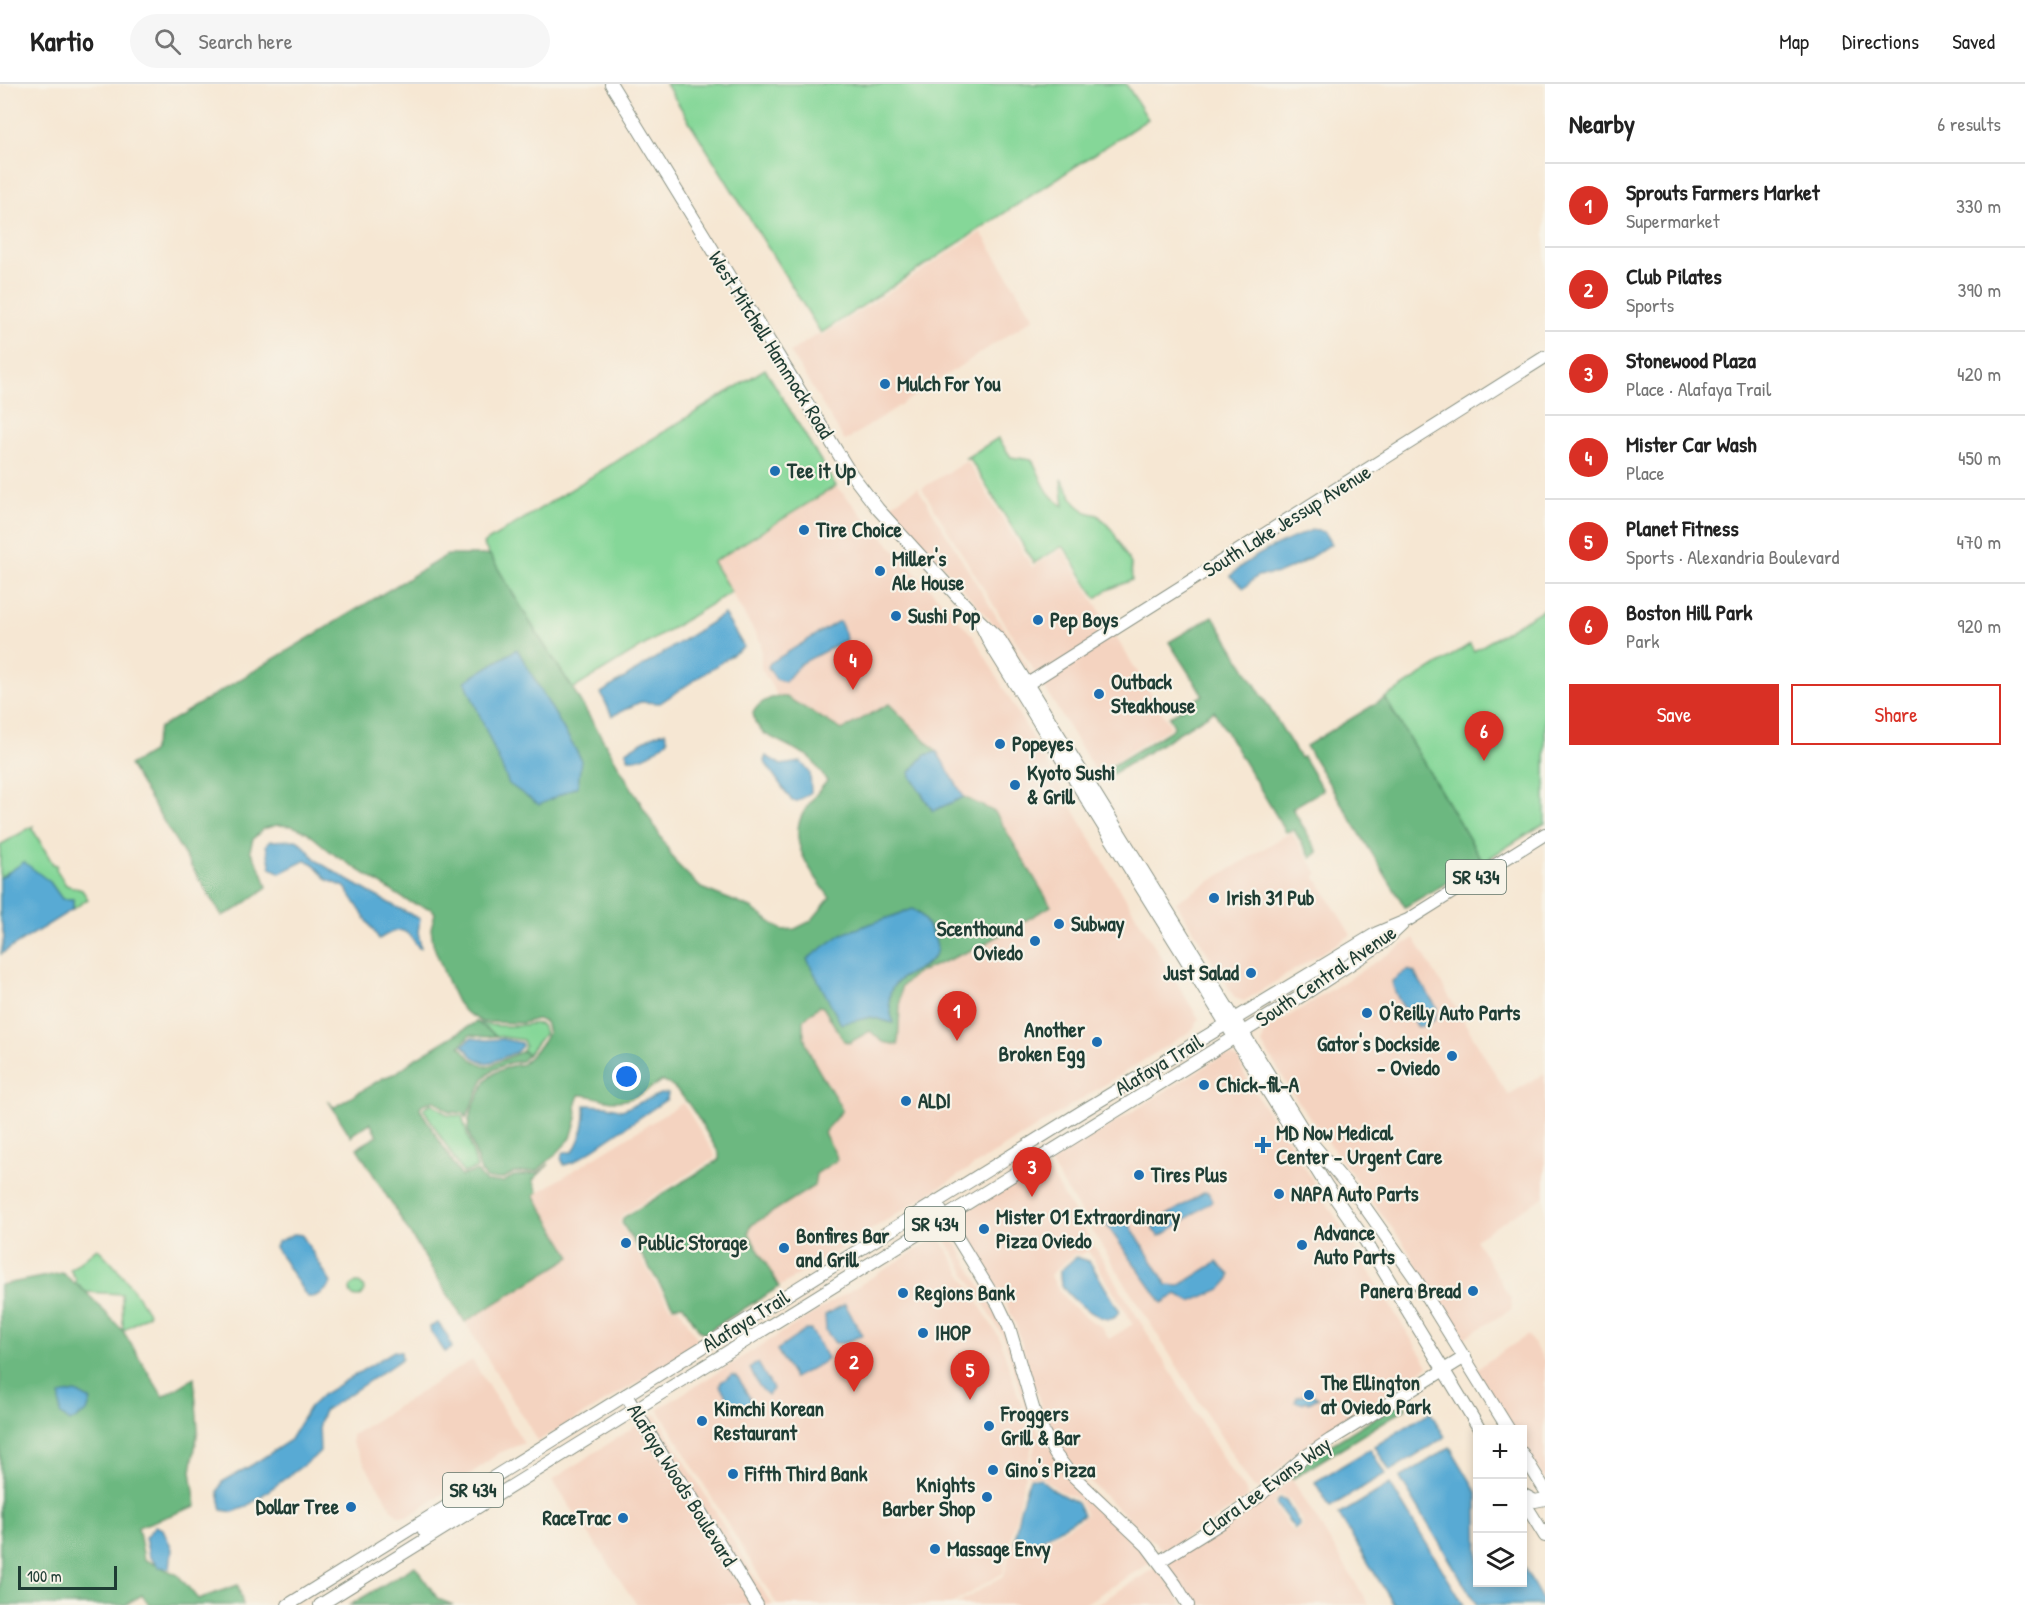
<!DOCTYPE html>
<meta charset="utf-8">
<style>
:root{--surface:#fff;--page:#f6f6f6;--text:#222;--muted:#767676;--line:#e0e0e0;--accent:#d93025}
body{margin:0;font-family:"Patrick Hand",sans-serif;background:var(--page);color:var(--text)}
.controls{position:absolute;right:18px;bottom:18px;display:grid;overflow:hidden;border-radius:0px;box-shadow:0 3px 9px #0003}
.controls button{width:54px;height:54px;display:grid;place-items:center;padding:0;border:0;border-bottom:2px solid var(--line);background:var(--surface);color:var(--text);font:30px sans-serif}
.scale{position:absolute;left:18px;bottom:15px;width:99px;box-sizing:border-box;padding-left:6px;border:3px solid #1f3d34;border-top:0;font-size:16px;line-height:21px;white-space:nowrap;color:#1f3d34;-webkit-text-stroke:4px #f7f3e8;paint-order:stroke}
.you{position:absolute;left:627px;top:993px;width:21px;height:21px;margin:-15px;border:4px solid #fff;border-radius:50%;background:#1a73e8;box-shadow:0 0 0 9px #1a73e833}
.badge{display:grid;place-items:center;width:39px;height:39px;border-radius:50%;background:var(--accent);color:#fff;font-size:20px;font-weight:700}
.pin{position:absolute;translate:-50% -50px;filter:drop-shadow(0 2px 3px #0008)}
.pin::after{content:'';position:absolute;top:32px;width:21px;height:18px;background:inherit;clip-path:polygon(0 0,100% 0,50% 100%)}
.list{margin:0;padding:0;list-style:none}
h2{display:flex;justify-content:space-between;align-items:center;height:78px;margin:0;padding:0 24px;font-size:26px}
h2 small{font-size:20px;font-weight:400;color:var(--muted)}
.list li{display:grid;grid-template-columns:39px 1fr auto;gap:18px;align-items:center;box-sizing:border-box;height:84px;padding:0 24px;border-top:2px solid var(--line)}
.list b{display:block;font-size:22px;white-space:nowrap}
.list p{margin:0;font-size:20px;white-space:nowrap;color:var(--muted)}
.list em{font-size:20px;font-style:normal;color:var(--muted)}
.actions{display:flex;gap:12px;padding:18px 24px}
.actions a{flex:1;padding:14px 0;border:2px solid var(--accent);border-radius:0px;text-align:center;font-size:21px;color:var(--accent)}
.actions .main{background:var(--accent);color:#fff}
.icon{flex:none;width:33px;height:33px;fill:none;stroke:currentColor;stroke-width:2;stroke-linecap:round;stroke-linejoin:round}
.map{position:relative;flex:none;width:1545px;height:1521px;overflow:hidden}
header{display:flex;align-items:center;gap:36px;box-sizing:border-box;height:84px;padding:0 30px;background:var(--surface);border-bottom:2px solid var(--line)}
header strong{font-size:28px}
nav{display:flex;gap:33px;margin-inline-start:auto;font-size:21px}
.search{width:420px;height:54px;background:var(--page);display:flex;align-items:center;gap:15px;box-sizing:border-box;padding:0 21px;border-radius:33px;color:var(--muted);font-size:22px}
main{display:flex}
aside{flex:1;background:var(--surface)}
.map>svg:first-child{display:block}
</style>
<header>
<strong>Kartio</strong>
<div class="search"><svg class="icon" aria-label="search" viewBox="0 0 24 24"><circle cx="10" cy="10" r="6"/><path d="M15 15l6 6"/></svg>Search here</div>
<nav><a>Map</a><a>Directions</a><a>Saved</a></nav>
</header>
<main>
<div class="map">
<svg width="1545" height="1521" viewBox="0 0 1545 1521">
<rect width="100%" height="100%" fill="#f7f3e8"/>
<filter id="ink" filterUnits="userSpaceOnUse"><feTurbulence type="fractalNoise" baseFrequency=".0167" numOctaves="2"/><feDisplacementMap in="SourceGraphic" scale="12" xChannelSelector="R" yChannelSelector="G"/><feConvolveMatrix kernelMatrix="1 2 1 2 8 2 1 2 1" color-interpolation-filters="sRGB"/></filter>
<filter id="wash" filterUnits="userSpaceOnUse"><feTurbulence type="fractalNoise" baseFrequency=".008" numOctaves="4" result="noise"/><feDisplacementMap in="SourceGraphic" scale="24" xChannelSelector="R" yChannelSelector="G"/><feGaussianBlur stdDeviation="1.35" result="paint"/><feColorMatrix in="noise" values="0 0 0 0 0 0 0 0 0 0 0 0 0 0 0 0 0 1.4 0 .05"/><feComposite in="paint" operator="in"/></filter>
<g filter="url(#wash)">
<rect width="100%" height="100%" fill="#f6e7d3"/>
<g fill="#f4d3c0" fill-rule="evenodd">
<polygon points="981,148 1034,234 845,357 790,268 818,250 823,251"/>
<polygon points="967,377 1032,483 1062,465 1171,643 1096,688 922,404"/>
<polygon points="836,402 974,553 1109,787 1199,935 1194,945 779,1203 749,1149 750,1142 814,1103 816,1090 837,1076 836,1071 824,1050 829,1040 835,1035 836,1015 808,967 802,948 803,936 819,922 823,923 844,957 849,959 870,947 883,958 901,903 915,890 944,879 1051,821 995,728 964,713 937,668 889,620 842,646 786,613 778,613 761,584 761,559 713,478"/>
<polygon points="919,403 919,406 1033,592 1032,593 990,536 890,421"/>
<polygon points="1291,748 1318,790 1315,792 1351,851 1244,917 1235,914 1176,818"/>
<polygon points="1414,854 1508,1011 1544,990 1545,992 1545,1112 1475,1155 1511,1215 1512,1225 1460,1256 1404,1160 1299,1019 1262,960 1265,947"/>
<polygon points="1222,972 1232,972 1239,976 1244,990 1268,1029 1280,1044 1428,1282 1294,1370 1258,1405 1252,1402 1050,1079"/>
<polygon points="683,1019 715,1071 715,1074 622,1131 619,1139 670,1223 679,1224 701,1261 538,1357 465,1238 571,1173 534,1111"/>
<path d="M1038,1084H1047L1232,1389L1246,1407L1247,1413L1245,1416L1168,1464L1162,1465L1154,1458L1077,1386L1062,1367L1044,1332L1015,1239L1004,1215L963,1142L961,1136L965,1129ZM1088,1167L1133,1240L1109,1255L1101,1242L1093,1239L1068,1219L1050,1191L1075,1170L1081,1171Z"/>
<polygon points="949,1147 1005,1245 1039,1351 1154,1476 1083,1521 956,1521 1004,1491 1012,1461 1020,1469 1024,1469 1077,1438 1086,1430 1079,1416 1057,1405 1042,1393 1028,1392 1036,1356 1004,1254 945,1155 940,1152"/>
<polygon points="936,1154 942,1157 1000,1255 1033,1357 1003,1489 950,1521 777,1521 658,1325"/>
<polygon points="1528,1251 1545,1278 1545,1397 1523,1361 1522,1346 1513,1345 1476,1285"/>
<polygon points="472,1276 524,1359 499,1369 450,1405 409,1432 400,1432 394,1428 352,1359 352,1351"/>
<polygon points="656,1330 767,1513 773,1521 762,1521 646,1336"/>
<polygon points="639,1340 688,1414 753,1521 637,1521 552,1396"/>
<path d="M1292,1395L1369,1521H1192L1165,1478L1257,1421ZM1279,1411L1289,1415L1303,1439L1302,1443L1297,1447H1292L1273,1421Z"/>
<polygon points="1158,1482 1183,1521 1096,1521"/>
</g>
<g fill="#85d798" stroke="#528a66" stroke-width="1.5">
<polygon points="666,0 1126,0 1148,35 821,249"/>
<polygon points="765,285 836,402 713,478 731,508 573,605 539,553 483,460"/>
<path d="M998,354L1011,373L1032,376C1043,395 1043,410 1064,422L1061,395L1076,420L1086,428L1098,431L1112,446L1131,480L1132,496L1107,506L1096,514L1064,463H1061L1034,479L970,375L966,374Z"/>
<polygon points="1545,524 1545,739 1483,778 1385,614 1470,560 1474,567"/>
<polygon points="33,742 33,746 53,780 57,781 56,785 66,801 82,806 88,815 73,825 73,815 62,815 50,798 7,788 0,794 0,761"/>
<path d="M476,938C485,942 513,943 524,941C531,940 535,938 542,941L545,949L528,970L523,967L525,962L523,956L497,952Z"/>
<polygon points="432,1019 448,1031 462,1032 477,1084 463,1089 423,1024"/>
<path d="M97,1164C119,1185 133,1204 149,1230L123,1247L122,1210L86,1208L76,1199V1195L70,1186Z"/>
<circle cx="357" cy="1206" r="7"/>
</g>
<g fill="#6cb880" stroke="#467a5a" stroke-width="1.5" fill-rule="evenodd">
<path d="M447,471H490L539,553L573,605L676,779L701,804L751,824L782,846L795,845L811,837L830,814C815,792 790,764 800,736C804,724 819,707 827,697L810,673L763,649L755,638L753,629C759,617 772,612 786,613L842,646L889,620L937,668L925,671L910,688L911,693L932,726L964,713L995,728L1051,822L981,862L915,890L901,903L898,961L883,958L870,947L849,959L844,957L823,923L819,922L803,936C801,969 828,997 842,1026C836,1035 829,1040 824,1049L836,1071L837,1076L816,1090L814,1102L750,1142L749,1149L779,1203L705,1249L700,1247L683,1221L673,1222L622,1139L623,1134L719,1076V1069C705,1048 686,1005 662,997C644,1008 628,1021 606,1016C596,1014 589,1010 579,1011L576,1019L577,1034L571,1054L555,1071L537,1087L514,1089L502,1095H488L481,1088L468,1046L469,1035L473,1023L486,996L496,988L510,982L523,980L543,958L548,949L545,938L537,935L522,939L482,938L465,928L457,918L448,899L433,860L431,844L435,829L432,825L409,818L332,769L307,748L292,742L277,741L263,745L253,755L250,766L263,790L267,803L237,825L222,832L129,681L152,668L159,644ZM919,828C924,836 932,844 934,853C945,888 904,882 891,906C887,915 891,929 892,939L871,933L841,939L807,875Z"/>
<polygon points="1213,532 1300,674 1303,673 1323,706 1292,724 1318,768 1311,774 1294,746 1286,748 1214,627 1111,691 1107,685 1173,645 1174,642 1169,633 1203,611 1169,558"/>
<polygon points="1385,614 1483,778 1405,823 1306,662"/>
<polygon points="476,938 497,952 486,953 470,951 460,962 471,975 487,983 523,967 528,970 522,977 509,979 495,985 484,994 466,1034 464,1029 449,1028 434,1016 421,1021 420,1025 461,1092 477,1087 486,1098 503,1098 514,1092 538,1089 549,1080 533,1096 538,1108 534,1111 571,1173 465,1238 357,1064 378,1052 370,1039 354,1049 351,1053 328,1016 332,1022 335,1023 383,994 396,989 416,974"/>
<polygon points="62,1189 86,1208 123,1247 163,1313 194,1294 198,1346 191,1387 196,1422 138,1443 144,1475 178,1491 198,1515 238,1501 243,1521 149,1521 142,1511 125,1521 0,1521 0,1201"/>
<polygon points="1401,1317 1406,1324 1292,1395 1289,1391 1305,1377"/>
<polygon points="415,1482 438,1515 453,1521 350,1521"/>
</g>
<g fill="#59aad4" stroke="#3c7484" stroke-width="1.5">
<path d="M1312,446L1324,448L1331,460L1300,480L1279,489L1257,492L1244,504L1230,492C1253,470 1283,458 1312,446Z"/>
<polygon points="724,530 744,563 660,619 640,618 612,632 601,609"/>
<polygon points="837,538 840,538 845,549 846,556 800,580 785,598 776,595 768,583 770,579"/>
<polygon points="517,565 581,675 578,702 539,721 509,700 465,597"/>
<path d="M665,648L668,656C659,665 642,677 629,675L626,667L656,650Z"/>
<polygon points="937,668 964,713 933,727 911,693 910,688 925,671"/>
<polygon points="766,672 781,681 801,678 810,689 811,708 798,717 792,717 764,677"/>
<path d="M296,756C307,761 310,772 320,779C352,799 385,818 420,835L418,848L421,864H419C406,844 401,841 379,855L345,803L328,796L312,779L306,776L280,789L271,784L266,761L270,757Z"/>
<polygon points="24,778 50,798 62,815 73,815 73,825 1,870 4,853 0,831 0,794"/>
<path d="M912,825C922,829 925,837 930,846C955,885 903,881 891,906C887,916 891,929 893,939L871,933L841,940L807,875L842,850Z"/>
<path d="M1407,886L1414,888L1437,924L1434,936L1426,941L1418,943C1408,931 1394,912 1392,897Z"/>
<polygon points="471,954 486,956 502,955 521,959 522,962 516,968 487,980 473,973 463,961"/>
<path d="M668,1009L667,1015L574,1078L564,1081L561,1074L564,1068H573C582,1052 586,1040 585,1021L607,1022L622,1026L660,1010Z"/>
<polygon points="1205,1108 1210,1110 1212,1117 1166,1149 1159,1152 1153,1146 1154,1139"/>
<polygon points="1118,1130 1123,1130 1167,1201 1179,1202 1217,1178 1230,1191 1229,1196 1221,1205 1191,1218 1177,1210 1162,1219 1106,1140"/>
<path d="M294,1150L302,1151L331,1199C327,1207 316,1214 307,1213L275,1163L277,1158Z"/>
<path d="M1076,1173L1088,1177L1091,1180L1119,1226C1118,1229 1116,1233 1114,1234C1100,1240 1068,1213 1062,1201C1060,1197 1060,1191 1060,1187Z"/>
<polygon points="845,1220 862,1251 845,1259 835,1259 826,1247 825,1231"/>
<polygon points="438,1239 447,1251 452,1264 445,1268 431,1248 430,1243"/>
<polygon points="806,1246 811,1246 827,1274 822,1279 794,1294 777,1266"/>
<polygon points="394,1267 401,1268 402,1275 324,1327 319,1339 320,1367 313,1374 246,1423 233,1428 222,1426 218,1407 222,1398 252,1381 289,1357 309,1324 322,1311"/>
<path d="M758,1279L773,1305L768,1311C759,1305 754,1294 750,1284L754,1280Z"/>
<polygon points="732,1291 737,1292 753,1320 741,1329 736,1327 720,1302 721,1298"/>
<polygon points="1310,1304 1312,1310 1318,1314 1309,1319 1307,1317 1302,1319 1295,1318 1297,1313 1305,1311 1303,1308"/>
<polygon points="76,1308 91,1316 87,1328 70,1338 60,1330 60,1311"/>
<polygon points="1430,1328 1445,1353 1390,1387 1375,1362"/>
<polygon points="1450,1363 1477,1408 1478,1498 1522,1498 1523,1482 1545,1521 1477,1521 1400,1394"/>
<polygon points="1370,1365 1385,1390 1330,1423 1315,1398"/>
<path d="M1030,1394L1040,1395L1055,1407L1077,1419L1083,1431L1023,1466L1015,1460C1016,1437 1022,1415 1030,1394Z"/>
<polygon points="1390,1400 1464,1521 1394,1521 1339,1431"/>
<polygon points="1280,1414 1286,1417 1300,1441 1295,1445 1276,1420"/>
<polygon points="155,1442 163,1445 172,1465 170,1484 159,1483 149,1472 145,1454"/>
</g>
</g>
<g filter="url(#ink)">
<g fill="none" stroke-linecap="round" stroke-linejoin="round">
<g stroke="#8a9284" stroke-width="14">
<g id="secondary">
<polyline points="611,0 849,387 878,425 977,534 1000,556 1310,1057 1360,1116 1415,1194 1509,1346"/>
<polyline points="981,541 991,561 1326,1101 1363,1153 1480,1346"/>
<polyline points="1021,604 1545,273"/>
<polyline points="936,1119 998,1220 1009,1243 1036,1334 1055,1370 1069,1388 1147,1462 1176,1501 1188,1521"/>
<polyline points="626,1311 669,1382 691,1412 757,1521"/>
<polyline points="1522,1369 1545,1406"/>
<polyline points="1522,1410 1535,1417 1545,1415"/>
<polyline points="1522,1415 1545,1452"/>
<polyline points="1160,1477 1224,1437 1259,1412 1303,1374 1330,1356 1465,1273"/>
</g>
</g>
<g stroke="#8a9284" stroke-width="14">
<g id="primary">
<polyline points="424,1447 456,1427 464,1419"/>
<polyline points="288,1521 1081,1028 1377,849 1408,836 1545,750"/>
<polyline points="320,1521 1306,909 1383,859 1402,841"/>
</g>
</g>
<use href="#secondary" stroke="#fff" stroke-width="12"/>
<use href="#primary" stroke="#fff" stroke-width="12"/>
</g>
</g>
<g fill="#1f6fb2" stroke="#f7f3e8" stroke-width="2">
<circle cx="885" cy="300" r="6"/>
<circle cx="775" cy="387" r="6"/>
<circle cx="804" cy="446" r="6"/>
<circle cx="880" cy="487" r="6"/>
<circle cx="896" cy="532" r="6"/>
<circle cx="1038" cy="536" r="6"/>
<circle cx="1099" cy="610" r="6"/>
<circle cx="1000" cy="660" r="6"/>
<circle cx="1015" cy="701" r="6"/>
<circle cx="1214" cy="814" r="6"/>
<circle cx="1059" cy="840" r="6"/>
<circle cx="1035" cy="857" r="6"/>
<circle cx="1251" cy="889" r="6"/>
<circle cx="1367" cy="929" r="6"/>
<circle cx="1097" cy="958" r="6"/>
<circle cx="1452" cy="972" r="6"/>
<circle cx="1204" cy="1001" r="6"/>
<circle cx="906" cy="1017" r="6"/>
<path d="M1260 1052h6v6h6v6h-6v6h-6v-6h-6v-6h6z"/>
<circle cx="1139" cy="1091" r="6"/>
<circle cx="1279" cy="1110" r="6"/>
<circle cx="984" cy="1145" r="6"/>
<circle cx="626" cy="1159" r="6"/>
<circle cx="1302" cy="1161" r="6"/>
<circle cx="784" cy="1164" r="6"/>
<circle cx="1473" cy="1207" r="6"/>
<circle cx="903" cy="1209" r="6"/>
<circle cx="923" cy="1249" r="6"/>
<circle cx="1309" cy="1311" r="6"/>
<circle cx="702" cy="1337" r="6"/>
<circle cx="989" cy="1342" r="6"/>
<circle cx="993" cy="1386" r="6"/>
<circle cx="733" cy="1390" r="6"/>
<circle cx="987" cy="1413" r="6"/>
<circle cx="351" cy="1423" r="6"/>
<circle cx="623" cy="1434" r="6"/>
<circle cx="935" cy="1465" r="6"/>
</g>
<g text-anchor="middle" stroke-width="4.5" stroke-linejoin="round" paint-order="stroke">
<g fill="#f7f3e8" stroke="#60746a" stroke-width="1.5">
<rect x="1446" y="776" width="60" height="34" rx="4.5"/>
<rect x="905" y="1123" width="60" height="34" rx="4.5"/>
<rect x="443" y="1389" width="60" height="34" rx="4.5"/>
</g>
<g font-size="20" font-weight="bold" fill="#1f3d34">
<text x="1476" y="800">SR 434</text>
<text x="935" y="1147">SR 434</text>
<text x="473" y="1413">SR 434</text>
</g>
<g font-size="21" fill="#1f3d34" stroke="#f7f3e8">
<text transform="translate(771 261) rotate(58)" y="7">West Mitchell Hammock Road</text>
<text transform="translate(1287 437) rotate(-32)" y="7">South Lake Jessup Avenue</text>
<text transform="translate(1326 892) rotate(-34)" y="7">South Central Avenue</text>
<text transform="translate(1159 981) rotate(-31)" y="7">Alafaya Trail</text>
<text transform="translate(746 1237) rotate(-32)" y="7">Alafaya Trail</text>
<text transform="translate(682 1401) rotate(58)" y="7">Alafaya Woods Boulevard</text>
<text transform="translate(1266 1403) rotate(-36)" y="7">Clara Lee Evans Way</text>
</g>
<g font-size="21" font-weight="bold" fill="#1f3d34" stroke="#f7f3e8" text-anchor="start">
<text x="897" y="307">Mulch For You</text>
<text x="787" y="394">Tee it Up</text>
<text x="816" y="453">Tire Choice</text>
<text x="892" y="482">Miller's<tspan x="892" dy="24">Ale House</tspan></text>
<text x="908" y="539">Sushi Pop</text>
<text x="1050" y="543">Pep Boys</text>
<text x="1111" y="605">Outback<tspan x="1111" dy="24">Steakhouse</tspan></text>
<text x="1012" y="667">Popeyes</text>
<text x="1027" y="696">Kyoto Sushi<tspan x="1027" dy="24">&amp; Grill</tspan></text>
<text x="1226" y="821">Irish 31 Pub</text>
<text x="1071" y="847">Subway</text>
<text x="1023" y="852" text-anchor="end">Scenthound<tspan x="1023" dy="24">Oviedo</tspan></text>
<text x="1239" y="896" text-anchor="end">Just Salad</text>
<text x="1379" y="936">O'Reilly Auto Parts</text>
<text x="1085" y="953" text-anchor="end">Another<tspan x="1085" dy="24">Broken Egg</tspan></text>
<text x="1440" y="967" text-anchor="end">Gator's Dockside<tspan x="1440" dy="24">- Oviedo</tspan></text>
<text x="1216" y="1008">Chick-fil-A</text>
<text x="918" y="1024">ALDI</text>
<text x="1276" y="1056">MD Now Medical<tspan x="1276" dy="24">Center - Urgent Care</tspan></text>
<text x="1151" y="1098">Tires Plus</text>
<text x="1291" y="1117">NAPA Auto Parts</text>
<text x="996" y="1140">Mister O1 Extraordinary<tspan x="996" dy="24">Pizza Oviedo</tspan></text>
<text x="1314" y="1156">Advance<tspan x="1314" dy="24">Auto Parts</tspan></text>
<text x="796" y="1159">Bonfires Bar<tspan x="796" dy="24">and Grill</tspan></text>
<text x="638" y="1166">Public Storage</text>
<text x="1461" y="1214" text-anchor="end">Panera Bread</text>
<text x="915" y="1216">Regions Bank</text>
<text x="935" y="1256">IHOP</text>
<text x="1321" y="1306">The Ellington<tspan x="1321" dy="24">at Oviedo Park</tspan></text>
<text x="714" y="1332">Kimchi Korean<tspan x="714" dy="24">Restaurant</tspan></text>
<text x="1001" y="1337">Froggers<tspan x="1001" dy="24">Grill &amp; Bar</tspan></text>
<text x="1005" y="1393">Gino's Pizza</text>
<text x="745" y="1397">Fifth Third Bank</text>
<text x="975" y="1408" text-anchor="end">Knights<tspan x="975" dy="24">Barber Shop</tspan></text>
<text x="339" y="1430" text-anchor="end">Dollar Tree</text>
<text x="611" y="1441" text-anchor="end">RaceTrac</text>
<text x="947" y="1472">Massage Envy</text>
</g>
</g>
</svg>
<div class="controls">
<button>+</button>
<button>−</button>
<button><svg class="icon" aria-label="layers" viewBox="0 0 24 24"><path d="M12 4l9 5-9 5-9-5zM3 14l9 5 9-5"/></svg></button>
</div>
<div class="scale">100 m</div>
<div class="you"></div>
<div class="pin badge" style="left:957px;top:957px">1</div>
<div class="pin badge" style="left:854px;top:1308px">2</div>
<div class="pin badge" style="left:1032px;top:1113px">3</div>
<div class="pin badge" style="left:853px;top:606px">4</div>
<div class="pin badge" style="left:970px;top:1316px">5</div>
<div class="pin badge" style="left:1484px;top:677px">6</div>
</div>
<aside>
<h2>Nearby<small>6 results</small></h2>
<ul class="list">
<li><span class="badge">1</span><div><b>Sprouts Farmers Market</b><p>Supermarket</p></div><em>330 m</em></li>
<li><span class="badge">2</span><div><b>Club Pilates</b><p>Sports</p></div><em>390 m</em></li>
<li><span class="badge">3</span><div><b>Stonewood Plaza</b><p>Place · Alafaya Trail</p></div><em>420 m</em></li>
<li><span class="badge">4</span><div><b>Mister Car Wash</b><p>Place</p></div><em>450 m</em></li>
<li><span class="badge">5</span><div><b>Planet Fitness</b><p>Sports · Alexandria Boulevard</p></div><em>470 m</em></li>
<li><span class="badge">6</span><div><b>Boston Hill Park</b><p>Park</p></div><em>920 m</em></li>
</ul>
<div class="actions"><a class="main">Save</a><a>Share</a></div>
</aside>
</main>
